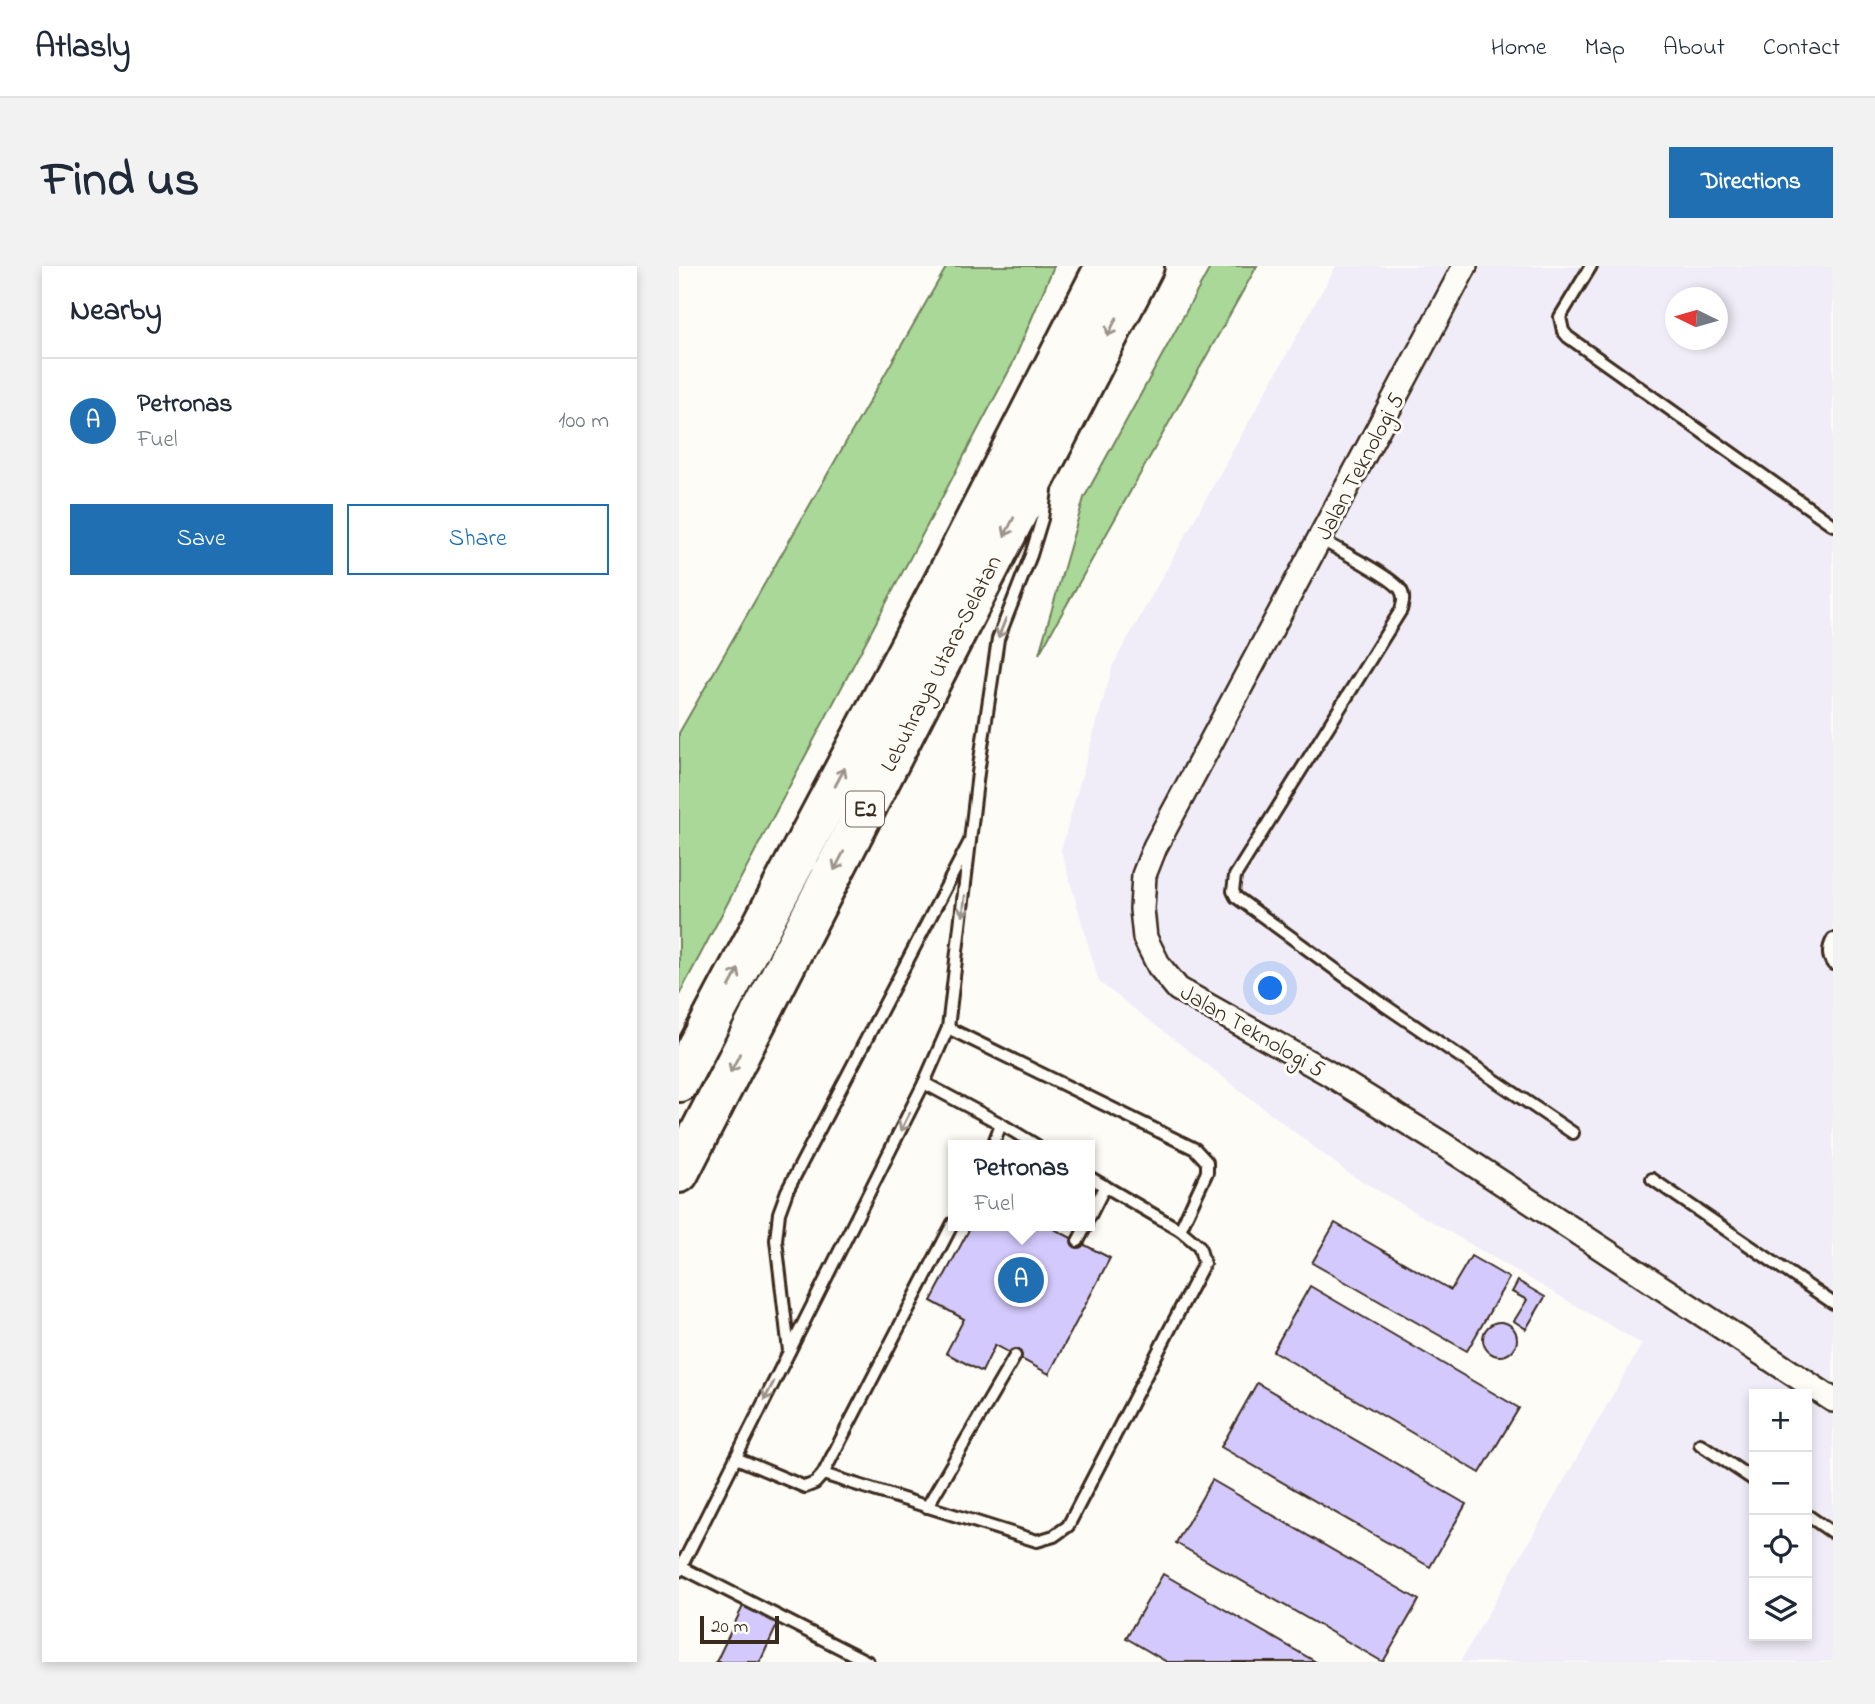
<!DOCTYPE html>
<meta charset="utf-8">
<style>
:root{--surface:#fff;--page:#f2f2f3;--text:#1f2937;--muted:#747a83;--line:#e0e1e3;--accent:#1f6fb2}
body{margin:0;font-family:"Indie Flower",sans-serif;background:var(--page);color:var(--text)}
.controls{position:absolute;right:21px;bottom:21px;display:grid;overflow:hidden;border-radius:0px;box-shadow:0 4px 10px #0003}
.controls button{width:63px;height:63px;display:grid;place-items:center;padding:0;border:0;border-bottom:2px solid var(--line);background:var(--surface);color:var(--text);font:35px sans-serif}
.compass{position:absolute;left:986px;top:21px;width:63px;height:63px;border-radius:50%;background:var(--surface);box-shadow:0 4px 10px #0003;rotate:275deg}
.scale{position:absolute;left:21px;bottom:18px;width:79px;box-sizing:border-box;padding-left:7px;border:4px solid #3b2a1e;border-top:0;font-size:19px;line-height:24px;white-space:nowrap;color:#3b2a1e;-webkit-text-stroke:5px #fdfcf7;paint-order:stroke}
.you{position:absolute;left:592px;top:723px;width:24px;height:24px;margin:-18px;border:5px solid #fff;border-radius:50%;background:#1a73e8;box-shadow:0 0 0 10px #1a73e833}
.badge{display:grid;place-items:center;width:46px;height:46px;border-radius:50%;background:var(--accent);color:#fff;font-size:23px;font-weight:700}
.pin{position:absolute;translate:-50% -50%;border:4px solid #fff;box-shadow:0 2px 7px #0006}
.popup{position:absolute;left:269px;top:874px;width:147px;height:91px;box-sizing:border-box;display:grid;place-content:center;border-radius:0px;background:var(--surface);filter:drop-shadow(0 2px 5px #0005);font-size:23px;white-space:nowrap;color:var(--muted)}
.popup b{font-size:26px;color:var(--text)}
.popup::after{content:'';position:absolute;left:50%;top:100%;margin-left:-14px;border:14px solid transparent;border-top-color:var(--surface)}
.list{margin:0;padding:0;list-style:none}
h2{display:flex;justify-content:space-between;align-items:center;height:91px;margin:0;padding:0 28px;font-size:30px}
h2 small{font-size:23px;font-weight:400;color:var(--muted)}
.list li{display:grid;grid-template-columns:46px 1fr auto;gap:21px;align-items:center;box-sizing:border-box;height:126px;padding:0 28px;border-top:2px solid var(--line)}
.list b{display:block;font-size:26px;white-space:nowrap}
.list p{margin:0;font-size:23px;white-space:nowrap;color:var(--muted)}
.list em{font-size:23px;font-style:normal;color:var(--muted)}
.actions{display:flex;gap:14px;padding:21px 28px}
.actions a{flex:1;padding:16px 0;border:2px solid var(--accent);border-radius:0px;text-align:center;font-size:24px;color:var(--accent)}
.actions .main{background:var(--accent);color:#fff}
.icon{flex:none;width:38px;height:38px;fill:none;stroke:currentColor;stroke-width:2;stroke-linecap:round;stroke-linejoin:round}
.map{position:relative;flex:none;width:1154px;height:1396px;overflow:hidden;border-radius:0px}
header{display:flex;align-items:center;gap:42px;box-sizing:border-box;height:98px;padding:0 35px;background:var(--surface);border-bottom:2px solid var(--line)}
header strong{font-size:33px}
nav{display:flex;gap:38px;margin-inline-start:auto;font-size:24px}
.intro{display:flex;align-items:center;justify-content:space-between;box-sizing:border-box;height:168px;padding:0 42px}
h1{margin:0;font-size:49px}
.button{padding:18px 32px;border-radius:0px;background:var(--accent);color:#fff;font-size:24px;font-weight:700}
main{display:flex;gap:42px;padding:0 42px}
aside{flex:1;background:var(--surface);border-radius:0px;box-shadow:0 4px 10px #0003}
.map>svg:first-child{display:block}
</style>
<header>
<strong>Atlasly</strong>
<nav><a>Home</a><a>Map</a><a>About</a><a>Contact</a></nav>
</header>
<div class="intro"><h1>Find us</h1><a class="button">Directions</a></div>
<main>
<aside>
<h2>Nearby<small></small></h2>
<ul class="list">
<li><span class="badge">A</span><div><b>Petronas</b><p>Fuel</p></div><em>100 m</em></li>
</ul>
<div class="actions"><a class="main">Save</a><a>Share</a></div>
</aside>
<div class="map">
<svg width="1154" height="1396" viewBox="0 0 1154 1396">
<rect width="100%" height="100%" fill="#fdfcf7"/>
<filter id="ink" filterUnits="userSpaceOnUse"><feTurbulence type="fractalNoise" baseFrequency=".0143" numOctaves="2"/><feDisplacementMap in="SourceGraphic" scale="14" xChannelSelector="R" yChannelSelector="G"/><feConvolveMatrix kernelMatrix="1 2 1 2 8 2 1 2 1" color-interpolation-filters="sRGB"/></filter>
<g filter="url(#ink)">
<path fill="#f0edf8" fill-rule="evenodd" d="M657,0H1154V1396H781L963,1078L669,907L420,716L382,584L434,399ZM996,32H1038V74H996ZM1075,1128H1128V1370H1075Z"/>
<g fill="#a9d898" stroke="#72815b" stroke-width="2">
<polygon points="268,0 375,0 333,99 0,729 0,467"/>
<polygon points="532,0 578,0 360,388 405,232"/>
</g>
<g fill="#d3c9fc" stroke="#3b2a1e" stroke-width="2">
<polygon points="656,957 772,1024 792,990 830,1012 788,1085 633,997"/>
<polygon points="292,960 375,960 373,962 431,992 370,1108 316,1079 303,1106 267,1087 285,1053 252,1035"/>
<polygon points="839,1015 866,1031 847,1063 835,1055 848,1034 833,1026"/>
<polygon points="631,1020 840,1142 801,1207 594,1085"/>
<circle cx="821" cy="1073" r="17"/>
<polygon points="578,1117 787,1238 751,1301 542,1181"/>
<polygon points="533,1214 740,1334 704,1396 497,1277"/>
<polygon points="484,1308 637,1396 488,1396 447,1372"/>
<polygon points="65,1338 100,1355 81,1396 37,1396"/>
</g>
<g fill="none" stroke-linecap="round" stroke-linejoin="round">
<g stroke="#3b2a1e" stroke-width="16">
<g id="lane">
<polyline points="912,0 881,51 884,65 889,71 1154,259"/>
<path d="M641,273C656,282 713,311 721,323C726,330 724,337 722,344L556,610L554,625L557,631L705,739L894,867"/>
<path d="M1154,673C1149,682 1148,690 1154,698"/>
<polyline points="269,762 516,883 528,896 528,906 501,964"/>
<polyline points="245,817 322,858 314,879"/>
<polyline points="322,858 357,879"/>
<polyline points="973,913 1154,1037"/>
<polyline points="410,952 426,920"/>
<polyline points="399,975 407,960"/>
<polyline points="110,1085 97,974 100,947 108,925 290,577"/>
<polyline points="1021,1178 1075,1214"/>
<polyline points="57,1192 126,1221 136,1217 144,1208 274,957"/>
<polyline points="144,1208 358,1275 375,1270 389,1260 525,997 520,980 501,964 410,911"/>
<polyline points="248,1241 336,1090"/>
<polyline points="1128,1249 1154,1267"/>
<polyline points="2,1301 189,1396"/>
<polyline points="0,1305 245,817 269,762 299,507 319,373 352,289 363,253 367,224"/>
</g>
</g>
<g stroke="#3b2a1e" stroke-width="28">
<polyline id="street" points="786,0 476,581 465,609 463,643 466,672 480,700 499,723 649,807 765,879 1154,1134"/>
</g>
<g stroke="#3b2a1e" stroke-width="44">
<g id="highway">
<polyline points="0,816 264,317 426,0"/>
<polyline points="0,907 465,0"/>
</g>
</g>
<use href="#lane" stroke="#fdfcf7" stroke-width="10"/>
<use href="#street" stroke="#fdfcf7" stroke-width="23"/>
<use href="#highway" stroke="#fdfcf7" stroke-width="38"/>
</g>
<defs><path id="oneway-shaft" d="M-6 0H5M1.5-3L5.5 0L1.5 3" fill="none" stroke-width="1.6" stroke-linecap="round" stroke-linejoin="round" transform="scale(1.75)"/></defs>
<g stroke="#9c938a">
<use href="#oneway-shaft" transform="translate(433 61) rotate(117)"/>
<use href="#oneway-shaft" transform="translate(330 261) rotate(117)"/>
<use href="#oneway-shaft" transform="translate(323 362) rotate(112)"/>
<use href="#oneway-shaft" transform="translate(161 511) rotate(-62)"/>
<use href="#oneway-shaft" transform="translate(160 595) rotate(117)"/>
<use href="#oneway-shaft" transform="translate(285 640) rotate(96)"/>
<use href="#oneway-shaft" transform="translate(55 712) rotate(-62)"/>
<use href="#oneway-shaft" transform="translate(56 797) rotate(117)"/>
<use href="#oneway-shaft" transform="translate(226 856) rotate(117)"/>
<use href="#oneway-shaft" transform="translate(90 1125) rotate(117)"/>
</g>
</g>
<g text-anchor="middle" stroke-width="6" stroke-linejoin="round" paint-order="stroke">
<rect fill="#fdfcf7" stroke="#75695f" stroke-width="2" x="167" y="525.5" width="38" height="35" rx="5"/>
<g font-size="21" font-weight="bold" fill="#3b2a1e">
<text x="186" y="550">E2</text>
</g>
<g font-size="23" fill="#3b2a1e" stroke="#fdfcf7">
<text transform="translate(680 200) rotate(-62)" y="8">Jalan Teknologi 5</text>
<text transform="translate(261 397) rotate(-63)" y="8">Lebuhraya Utara–Selatan</text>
<text transform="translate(574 764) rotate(30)" y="8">Jalan Teknologi 5</text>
</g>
</g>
</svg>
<div class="controls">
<button>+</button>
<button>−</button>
<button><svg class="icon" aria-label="locate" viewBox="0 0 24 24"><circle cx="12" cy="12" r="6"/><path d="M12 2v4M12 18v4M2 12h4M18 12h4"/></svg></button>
<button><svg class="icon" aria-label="layers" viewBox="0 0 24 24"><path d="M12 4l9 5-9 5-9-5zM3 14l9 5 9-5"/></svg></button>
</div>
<svg class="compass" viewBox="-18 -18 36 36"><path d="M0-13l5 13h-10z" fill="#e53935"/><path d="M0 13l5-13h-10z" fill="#747a83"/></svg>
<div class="scale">20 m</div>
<div class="you"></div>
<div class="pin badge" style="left:342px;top:1014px">A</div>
<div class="popup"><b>Petronas</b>Fuel</div>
</div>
</main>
